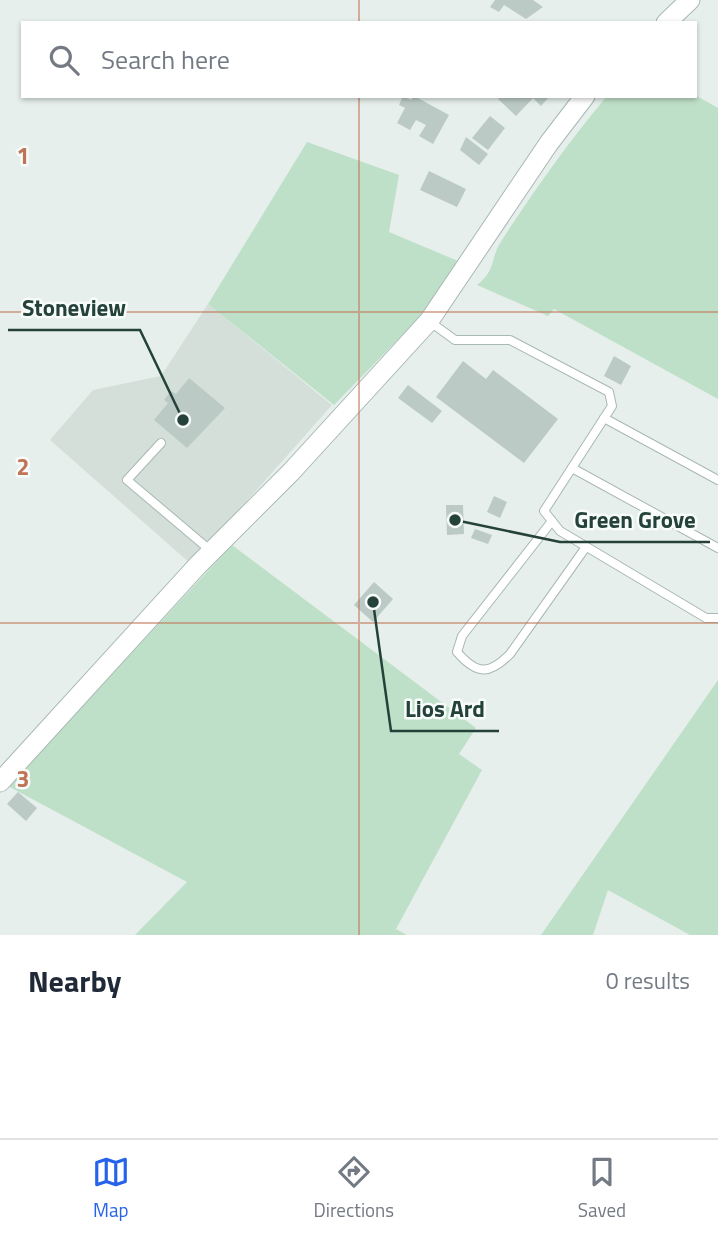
<!DOCTYPE html>
<style>
:root{--surface:#fff;--page:#f2f2f3;--text:#1f2937;--muted:#747a83;--line:#e0e1e3;--accent:#2563eb}
body{margin:0;font-family:"Titillium Web",sans-serif;background:var(--page);color:var(--text)}
.list{margin:0;padding:0;list-style:none}
h2{display:flex;justify-content:space-between;align-items:center;height:91px;margin:0;padding:0 28px;font-size:30px}
h2 small{font-size:23px;font-weight:400;color:var(--muted)}
.icon{flex:none;width:38px;height:38px;fill:none;stroke:currentColor;stroke-width:2;stroke-linecap:round;stroke-linejoin:round}
.map{position:relative;flex:none;width:718px;height:935px;overflow:hidden}
.search{position:absolute;background:var(--surface);box-shadow:0 2px 5px #0004;left:21px;right:21px;top:21px;height:77px;display:flex;align-items:center;gap:18px;box-sizing:border-box;padding:0 24px;border-radius:0px;color:var(--muted);font-size:26px}
.sheet{height:203px;background:var(--surface)}
nav{display:flex;justify-content:space-around;align-items:center;box-sizing:border-box;height:98px;border-top:2px solid var(--line);background:var(--surface);font-size:19px;color:var(--muted)}
nav a{display:grid;justify-items:center;gap:4px}
nav .on{color:var(--accent)}
.map>svg:first-child{display:block}
</style>
<div class="map">
<svg width="718" height="935" viewBox="0 0 718 935">
<rect width="100%" height="100%" fill="#e6efeb"/>
<polygon fill="#d4dfda" points="208,304 332,405 191,564 50,440 93,390 161,376"/>
<g fill="#bfe0c8">
<path d="M695,95L718,108V399L554,309L548,316L477,285C498,268 489,259 502,240C536,188 567,144 607,96Z"/>
<polygon points="307,142 399,175 389,232 458,261 420,317 334,405 208,304"/>
<polygon points="232,545 476,728 459,754 482,770 396,929 407,935 135,935 187,882 8,786"/>
<polygon points="718,680 718,935 690,935 608,890 593,935 541,935"/>
</g>
<g fill="#bbcac4">
<polygon points="495,0 533,0 543,7 526,19 504,5 499,12 490,7"/>
<polygon points="403,96 411,100 414,96 449,115 433,144 419,136 426,125 416,120 410,130 397,123 405,108 399,105"/>
<polygon points="501,96 550,96 541,106 533,98 516,116 498,99"/>
<polygon points="490,116 505,128 488,150 472,138"/>
<polygon points="466,137 488,154 479,165 460,150"/>
<polygon points="429,171 466,189 457,207 420,190"/>
<polygon points="614,356 631,366 621,385 604,376"/>
<polygon points="463,361 486,379 493,370 558,419 524,463 436,397"/>
<polygon points="189,378 225,408 187,448 154,420 168,403 164,400 171,391 176,394"/>
<polygon points="408,385 442,411 432,423 398,398"/>
<polygon points="494,496 507,502 500,518 487,512"/>
<polygon points="446,505 463,505 464,534 447,535"/>
<polygon points="475,529 492,535 488,544 471,538"/>
<polygon points="374,582 393,599 373,622 354,605"/>
<polygon points="18,792 37,808 26,821 7,804"/>
</g>
<g fill="none" stroke-linecap="round" stroke-linejoin="round">
<g stroke="#a8b8b2" stroke-width="10">
<g id="service">
<polyline points="429,321 455,340 510,340 609,392 612,406 544,511 560,531 706,618 718,618"/>
<polyline points="604,418 718,480"/>
<polyline points="161,443 127,480 211,551"/>
<polyline points="572,468 718,548"/>
<path d="M552,521L462,636L457,652C477,675 489,675 510,654L586,547"/>
</g>
</g>
<g stroke="#a8b8b2" stroke-width="21">
<g id="tertiary">
<polyline points="666,23 690,0"/>
<polyline points="0,782 198,565 291,472 429,321 549,143 585,96"/>
</g>
</g>
<use href="#service" stroke="#fff" stroke-width="8"/>
<use href="#tertiary" stroke="#fff" stroke-width="19"/>
</g>
<path fill="none" stroke="#c07456" stroke-width="2" stroke-opacity="0.55" d="M359,0V23M359,96V935M0,312H718M0,623H718"/>
<g font-size="23" text-anchor="middle" font-weight="bold" fill="#c07456" stroke="#f7fbf9" stroke-width="5" stroke-linejoin="round" paint-order="stroke">
<text x="23" y="164">1</text>
<text x="23" y="475">2</text>
<text x="23" y="787">3</text>
</g>
<path fill="none" stroke="#24423a" stroke-width="2.5" d="M183 420L140 330H8M455 520L560 542H710M373 602L391 731H499"/>
<g fill="#24423a" stroke="#f7fbf9" stroke-width="2.5">
<circle cx="183" cy="420" r="7"/>
<circle cx="455" cy="520" r="7"/>
<circle cx="373" cy="602" r="7"/>
</g>
<g font-size="23" text-anchor="middle" font-weight="bold" fill="#24423a" stroke="#f7fbf9" stroke-width="5" stroke-linejoin="round" paint-order="stroke">
<text x="74" y="316">Stoneview</text>
<text x="635" y="528">Green Grove</text>
<text x="445" y="717">Lios Ard</text>
</g>
</svg>
<div class="search"><svg class="icon" aria-label="search" viewBox="0 0 24 24"><circle cx="10" cy="10" r="6"/><path d="M15 15l6 6"/></svg>Search here</div>
</div>
<section class="sheet">
<h2>Nearby<small>0 results</small></h2>
<ul class="list">
</ul>
</section>
<nav>
<a class="on"><svg class="icon" aria-label="map" viewBox="0 0 24 24"><path d="M3 6l6-2 6 2 6-2v14l-6 2-6-2-6 2zM9 4v14M15 6v14"/></svg>Map</a>
<a><svg class="icon" aria-label="directions" viewBox="0 0 24 24"><path d="M12 3l9 9-9 9-9-9zM9 14v-3h6M13 9l2 2-2 2"/></svg>Directions</a>
<a><svg class="icon" aria-label="saved" viewBox="0 0 24 24"><path d="M7 4h10v16l-5-4-5 4z"/></svg>Saved</a>
</nav>
